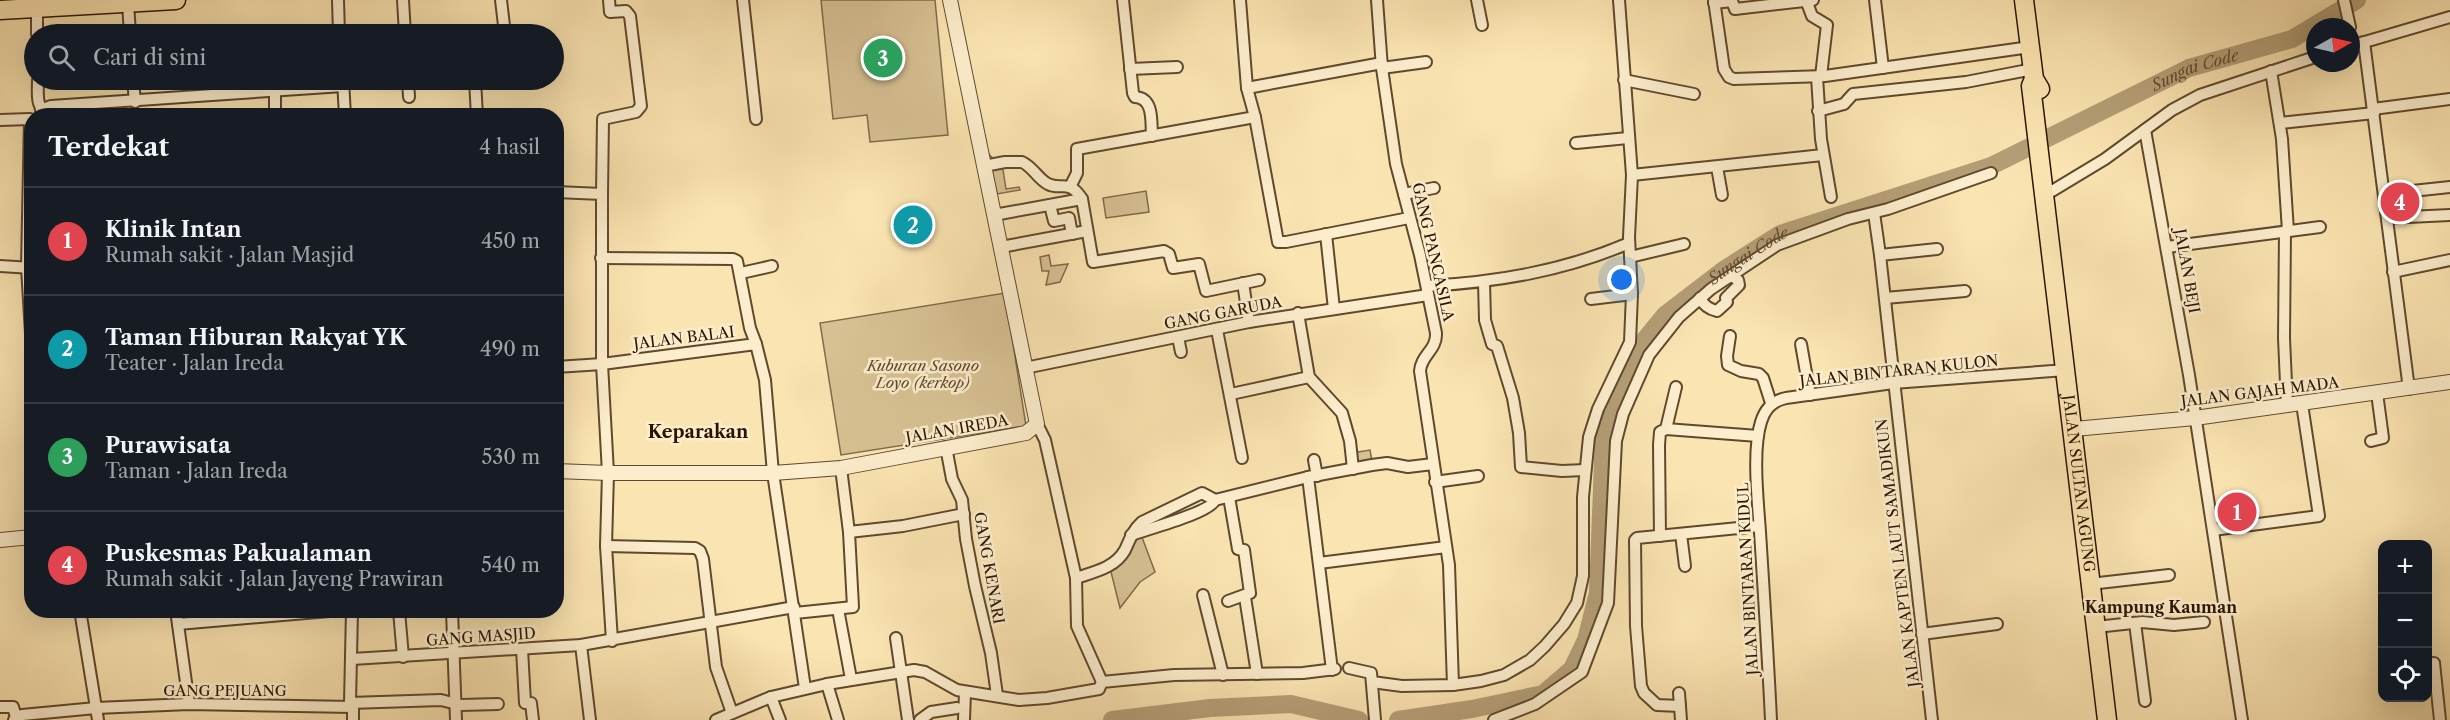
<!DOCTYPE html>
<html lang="id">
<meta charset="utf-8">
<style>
:root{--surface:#171b24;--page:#242831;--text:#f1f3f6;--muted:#9ea1a6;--line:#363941;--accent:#0b8043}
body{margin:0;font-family:"Libre Caslon Text",serif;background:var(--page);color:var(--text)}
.controls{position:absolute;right:18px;bottom:18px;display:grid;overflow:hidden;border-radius:12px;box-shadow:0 6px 24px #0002}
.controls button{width:54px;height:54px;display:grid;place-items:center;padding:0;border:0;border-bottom:2px solid var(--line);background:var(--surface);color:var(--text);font:30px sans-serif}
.compass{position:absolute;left:2306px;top:18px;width:54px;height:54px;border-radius:50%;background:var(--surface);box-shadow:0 6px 24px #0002;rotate:82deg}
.you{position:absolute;left:1622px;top:280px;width:21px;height:21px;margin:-15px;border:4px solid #fff;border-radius:50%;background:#1a73e8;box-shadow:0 0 0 9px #1a73e833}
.badge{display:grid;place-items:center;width:39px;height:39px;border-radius:50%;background:var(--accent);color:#fff;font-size:20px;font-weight:700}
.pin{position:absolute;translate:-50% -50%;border:3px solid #fff;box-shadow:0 2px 6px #0006}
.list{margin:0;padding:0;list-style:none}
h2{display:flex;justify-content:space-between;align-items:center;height:78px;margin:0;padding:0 24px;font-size:26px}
h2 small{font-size:20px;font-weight:400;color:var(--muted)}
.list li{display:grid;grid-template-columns:39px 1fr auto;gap:18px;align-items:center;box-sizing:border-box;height:108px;padding:0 24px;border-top:2px solid var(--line)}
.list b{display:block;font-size:22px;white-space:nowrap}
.list p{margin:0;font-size:20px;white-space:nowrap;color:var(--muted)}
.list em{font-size:20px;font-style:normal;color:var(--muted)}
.icon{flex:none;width:33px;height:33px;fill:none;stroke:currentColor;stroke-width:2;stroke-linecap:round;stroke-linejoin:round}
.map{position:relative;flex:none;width:2450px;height:720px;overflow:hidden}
.search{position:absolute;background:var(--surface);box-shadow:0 6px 24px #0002;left:24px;top:24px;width:540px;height:66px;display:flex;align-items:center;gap:15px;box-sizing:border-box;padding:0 21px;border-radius:33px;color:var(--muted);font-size:22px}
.panel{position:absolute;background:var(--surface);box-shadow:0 6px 24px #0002;left:24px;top:108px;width:540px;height:510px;border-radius:24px}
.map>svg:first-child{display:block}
</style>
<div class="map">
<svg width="2450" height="720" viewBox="0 0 2450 720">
<rect width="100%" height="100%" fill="#fae4b1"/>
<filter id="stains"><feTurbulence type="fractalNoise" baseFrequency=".00333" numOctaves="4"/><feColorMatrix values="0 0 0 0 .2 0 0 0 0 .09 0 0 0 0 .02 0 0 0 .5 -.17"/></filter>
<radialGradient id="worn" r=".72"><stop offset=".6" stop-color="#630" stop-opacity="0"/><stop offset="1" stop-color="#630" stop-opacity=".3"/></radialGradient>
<g fill="#d7c193" stroke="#816b4a" stroke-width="1.5">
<polygon points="821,0 935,0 948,135 870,142 867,115 833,119"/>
<polygon points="988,153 1003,170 1006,189 1019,187 1020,190 997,194"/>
<polygon points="1146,191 1149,212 1106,218 1103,198"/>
<polygon points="1049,255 1051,266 1068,264 1060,282 1046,285 1049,271 1042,271 1040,257"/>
<polygon points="1005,293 1026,426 841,455 820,323"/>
<polygon points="1370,450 1372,461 1353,464 1352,453"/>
<polygon points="1140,532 1155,572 1140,582 1120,608 1111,572"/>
</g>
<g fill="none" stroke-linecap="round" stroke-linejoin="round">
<g stroke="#b49e76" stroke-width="18">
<polyline points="1112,720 1210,708 1291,704 1359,720"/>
<path id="s1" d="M1398,720L1472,709L1543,694L1572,669L1586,640L1598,593L1604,435L1615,399L1642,343L1665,315L1725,269L1780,234L1991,166L2189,68L2292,39L2357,0"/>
</g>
<g stroke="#5f492e" stroke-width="14">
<g id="minor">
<polyline points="338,0 339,34"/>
<polyline points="403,0 405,34"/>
<polyline points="501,0 505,34"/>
<polyline points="743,0 756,119"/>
<path d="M1123,0L1133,93L1135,97C1154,98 1151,121 1152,136"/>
<path d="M1377,0L1382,68L1396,164L1420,255L1436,333C1437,350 1421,355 1420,371L1449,565L1453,685"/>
<polyline points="1477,0 1482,25"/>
<polyline points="1714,0 1724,69 1729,77 1734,79 1825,76 2030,47"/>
<polyline points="1806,0 1812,16 1827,25 1821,76"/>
<polyline points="1875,0 1883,68"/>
<polyline points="2344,0 2350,27"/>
<polyline points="128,3 130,34"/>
<polyline points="1714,3 1732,1 1735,9 1813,0"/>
<polyline points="37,9 37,34"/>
<polyline points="2364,42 2409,389"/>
<polyline points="2351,46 2450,17"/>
<polyline points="1382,68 1426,62"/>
<polyline points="1130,69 1177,67"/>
<polyline points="2271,71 2282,139 2288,231"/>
<polyline points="1817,77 1821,139 1831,197"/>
<path d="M38,80C38,94 35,107 49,116"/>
<polyline points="133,80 135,102"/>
<polyline points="343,80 345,116"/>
<polyline points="408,80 409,97"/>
<polyline points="475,80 477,116"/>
<polyline points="1624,80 1694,94"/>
<polyline points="1247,88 1382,63"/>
<polyline points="275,92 275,116"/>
<polyline points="2373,109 2450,99"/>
<polyline points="41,110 51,106 343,86"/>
<polyline points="1818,111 1844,104 1853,94 1966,82 2033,69"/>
<polyline points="1255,117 1278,242 1286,242 1409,218"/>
<polyline points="0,120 30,119 27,267 32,350"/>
<polyline points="2280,123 2374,113"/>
<polyline points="2145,130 2189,375 2242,720"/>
<polyline points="1576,143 1628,138"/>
<path d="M984,166L1005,162H1022C1033,167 1038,179 1048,184C1061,191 1069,178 1082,199L1093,262L1164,251L1169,254L1173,268L1199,264L1206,291L1259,280"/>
<polyline points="1717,167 1722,195"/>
<polyline points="1632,175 1823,155"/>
<polyline points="1070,187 1077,173 1077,149 1255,117 1247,88 1240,0"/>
<polyline points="2052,191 2105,159 2172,110 2200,95 2315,57"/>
<polyline points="556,192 602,194 602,364 608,473 606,546 612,641"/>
<polyline points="602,194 603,119 636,112 641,106 630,16 626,11 610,12 609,0"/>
<polyline points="1404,194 1434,188"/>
<polyline points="2384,194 2450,187"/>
<polyline points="1050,205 1054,221 1069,218 1072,234"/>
<polyline points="1874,213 1880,255"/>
<polyline points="994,215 1082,199"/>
<polyline points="2387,218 2450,215"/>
<polyline points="2285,231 2284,338 2287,406"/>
<polyline points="1326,234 1334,309"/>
<polyline points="1001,247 1087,231"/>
<polyline points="2167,247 2320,227"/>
<polyline points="1630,257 1684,244"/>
<polyline points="601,258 733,259 737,261 750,328 756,344"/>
<polyline points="0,266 32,268"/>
<polyline points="2393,272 2450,260"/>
<polyline points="741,273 772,266"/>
<polyline points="1484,282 1485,320 1492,344 1497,346 1513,398 1519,433 1521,467 1562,471 1585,470"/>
<polyline points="1243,283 1249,322"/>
<path d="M1427,286C1497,282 1564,271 1629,243"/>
<path d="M1700,298C1704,306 1709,309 1717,311L1727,302L1726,298L1739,285L1738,280L1731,276"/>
<polyline points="1885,298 1965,291"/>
<polyline points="1591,299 1632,294"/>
<polyline points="1298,313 1309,377 1342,413 1350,441 1353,469"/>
<polyline points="1217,330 1242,458"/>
<polyline points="1730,336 1727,356 1728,365 1741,371 1759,374 1763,378 1771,403"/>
<polyline points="1178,337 1181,352"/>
<polyline points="1801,344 1810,395"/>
<polyline points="556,367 602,364 756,344 765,380 773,473 805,688"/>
<polyline points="1025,368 1249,322 1428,295"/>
<polyline points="1231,394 1309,377"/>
<polyline points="1037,424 1045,440 1076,578 1077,626 1102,682"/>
<polyline points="1666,429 1758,436"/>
<polyline points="2371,441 2383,438 2377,393"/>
<polyline points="946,447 952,479 962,500 966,539 975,586 991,653 997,695"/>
<polyline points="1314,460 1317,476"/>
<polyline points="1308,477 1332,670"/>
<polyline points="1435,482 1478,476"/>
<polyline points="2213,530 2319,516 2302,404"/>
<polyline points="849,532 903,526 964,514"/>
<polyline points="1681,534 1685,566"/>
<path d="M1131,535C1147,529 1210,513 1215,500L1308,477L1372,465L1387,463L1408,467L1433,464"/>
<polyline points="1660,536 1659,445 1660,432 1666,429 1676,387"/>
<polyline points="606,546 695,548 700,551 703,559 716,667 732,713"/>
<polyline points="1319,563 1446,547"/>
<path d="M1076,578C1094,572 1115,568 1125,550C1130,539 1133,530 1142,522L1202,493L1215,500"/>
<polyline points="2090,584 2169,575"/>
<polyline points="1203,595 1223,675"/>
<polyline points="1245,597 1257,674"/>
<polyline points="1228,601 1250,593 1244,550 1238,549 1229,497"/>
<polyline points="838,609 851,679"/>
<polyline points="80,610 98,720"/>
<polyline points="176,610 189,704"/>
<polyline points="352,610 350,703 353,707 353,720"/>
<polyline points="375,610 424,610"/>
<polyline points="452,610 456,720"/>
<polyline points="399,611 403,657"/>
<polyline points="795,613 853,607 849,532 841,468"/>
<polyline points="2135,623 2145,701"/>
<polyline points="178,624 341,610"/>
<polyline points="2096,627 2142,622 2174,625 2204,622"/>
<polyline points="1922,634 1997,624"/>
<polyline points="896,638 908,720"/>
<polyline points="581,645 590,720"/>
<polyline points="522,649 525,703 531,703 533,720"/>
<polyline points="352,659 581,645 794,607"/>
<polyline points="2434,663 2440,720"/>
<polyline points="1349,668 1371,673 1375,720"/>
<polyline points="1102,682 1174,675 1303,673 1335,669"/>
<polyline points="1372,682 1402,686 1453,685 1481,681 1504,675 1530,660 1545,646 1564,624 1577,603 1583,576 1583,497 1589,437 1598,409 1630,342 1632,294 1629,237 1632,175 1619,0"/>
<polyline points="827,684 838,720"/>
<polyline points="1679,693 1681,720"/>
<polyline points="771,697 780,720"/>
<polyline points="350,703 441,700 461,705 498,704"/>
<polyline points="1680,706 1657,705 1644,693 1641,686 1636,626 1635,540 1637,538 1759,526"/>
<polyline points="0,707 13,707 16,717"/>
<polyline points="14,720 22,715 96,708 189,704 353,707"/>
<polyline points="716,720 771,697 827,684 914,670 925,672 957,690 1019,700 1047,698 1099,689 1102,682"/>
<polyline points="920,720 931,712 957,708"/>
<polyline points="964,720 965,692"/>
<polyline points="1494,720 1535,704 1582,672 1608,603 1616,441 1623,414 1649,355 1679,317 1711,289 1777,245 1848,219 1888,209 1991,173"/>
<path d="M1771,720C1768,657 1764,595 1760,532C1758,502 1752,450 1761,422C1765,409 1772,401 1786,398L1893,383L2066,370"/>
<polyline points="1932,720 1880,255 1937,249"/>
</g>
</g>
<g stroke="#5f492e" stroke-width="16">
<g id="tertiary">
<polyline points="2074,429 2195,418 2450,382"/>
<polyline points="556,471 608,473 773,473 841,468 1026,433 1037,424 950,0"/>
<polyline points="0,540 32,537"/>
</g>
</g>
<g stroke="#2b1502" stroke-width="21">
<g id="primary">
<polyline points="2024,0 2034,79 2040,89"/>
<polyline points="0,10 176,0"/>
<path id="s2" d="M2034,79L2031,86L2107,720"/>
</g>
</g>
<use href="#minor" stroke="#fcedcc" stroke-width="10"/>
<use href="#tertiary" stroke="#fcedcc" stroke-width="14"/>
<use href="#primary" stroke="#fae4b1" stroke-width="18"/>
</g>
<g text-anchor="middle" stroke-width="5" stroke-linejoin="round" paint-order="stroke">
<g font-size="15" fill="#2b1502" stroke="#fcedcc">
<text transform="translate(1433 252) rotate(77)" y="5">GANG PANCASILA</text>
<text transform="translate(2187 271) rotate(80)" y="5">JALAN BEJI</text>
<text transform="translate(1223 313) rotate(-11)" y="5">GANG GARUDA</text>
<text transform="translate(684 338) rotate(-7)" y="5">JALAN BALAI</text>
<text transform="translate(1899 371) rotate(-6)" y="5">JALAN BINTARAN KULON</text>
<text transform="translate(2260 392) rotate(-7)" y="5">JALAN GAJAH MADA</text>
<text transform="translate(957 429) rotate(-10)" y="5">JALAN IREDA</text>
<text dy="5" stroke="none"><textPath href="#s2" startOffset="408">JALAN SULTAN AGUNG</textPath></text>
<text transform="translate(1898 553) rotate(-97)" y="5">JALAN KAPTEN LAUT SAMADIKUN</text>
<text transform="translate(989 568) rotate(80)" y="5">GANG KENARI</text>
<text transform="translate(1748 579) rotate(-93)" y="5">JALAN BINTARAN KIDUL</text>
<text transform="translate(481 637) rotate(-4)" y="5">GANG MASJID</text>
<text x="225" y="696">GANG PEJUANG</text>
</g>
<g font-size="15" font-style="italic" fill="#5f492e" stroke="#fcedcc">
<text x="923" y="371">Kuburan Sasono<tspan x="923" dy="17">Loyo (kerkop)</tspan></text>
</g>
<g font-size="16" font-style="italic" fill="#624c30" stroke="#fcedcc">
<text dy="6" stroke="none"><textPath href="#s1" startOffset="1149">Sungai Code</textPath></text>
<text dy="6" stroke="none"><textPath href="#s1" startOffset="663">Sungai Code</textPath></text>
</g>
<g font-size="16" font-weight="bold" fill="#2b1502" stroke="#fcedcc">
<text x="2161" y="613">Kampung Kauman</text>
</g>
<g font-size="18" font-weight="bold" fill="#2b1502" stroke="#fcedcc">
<text x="698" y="438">Keparakan</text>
</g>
</g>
<rect width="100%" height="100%" filter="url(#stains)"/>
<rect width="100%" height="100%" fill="url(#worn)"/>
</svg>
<div class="controls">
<button>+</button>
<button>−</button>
<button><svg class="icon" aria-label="locate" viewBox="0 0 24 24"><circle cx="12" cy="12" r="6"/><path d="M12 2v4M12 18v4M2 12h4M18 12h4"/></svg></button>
</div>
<svg class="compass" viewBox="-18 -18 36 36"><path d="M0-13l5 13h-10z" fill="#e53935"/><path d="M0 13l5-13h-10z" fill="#9ea1a6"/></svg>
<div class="you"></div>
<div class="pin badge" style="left:2237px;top:512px;background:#e0444e">1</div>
<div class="pin badge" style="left:913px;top:225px;background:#0f9aa8">2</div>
<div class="pin badge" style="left:883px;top:58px;background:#2e9e5b">3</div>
<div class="pin badge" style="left:2400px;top:202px;background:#e0444e">4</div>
<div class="search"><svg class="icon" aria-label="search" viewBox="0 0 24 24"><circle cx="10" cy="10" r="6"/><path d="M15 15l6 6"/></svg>Cari di sini</div>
<section class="panel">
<h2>Terdekat<small>4 hasil</small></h2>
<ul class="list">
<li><span class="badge" style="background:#e0444e">1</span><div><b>Klinik Intan</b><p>Rumah sakit · Jalan Masjid</p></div><em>450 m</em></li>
<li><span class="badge" style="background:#0f9aa8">2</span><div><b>Taman Hiburan Rakyat YK</b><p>Teater · Jalan Ireda</p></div><em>490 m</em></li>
<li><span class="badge" style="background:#2e9e5b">3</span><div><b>Purawisata</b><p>Taman · Jalan Ireda</p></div><em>530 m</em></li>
<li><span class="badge" style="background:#e0444e">4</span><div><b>Puskesmas Pakualaman</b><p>Rumah sakit · Jalan Jayeng Prawiran</p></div><em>540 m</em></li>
</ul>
</section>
</div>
